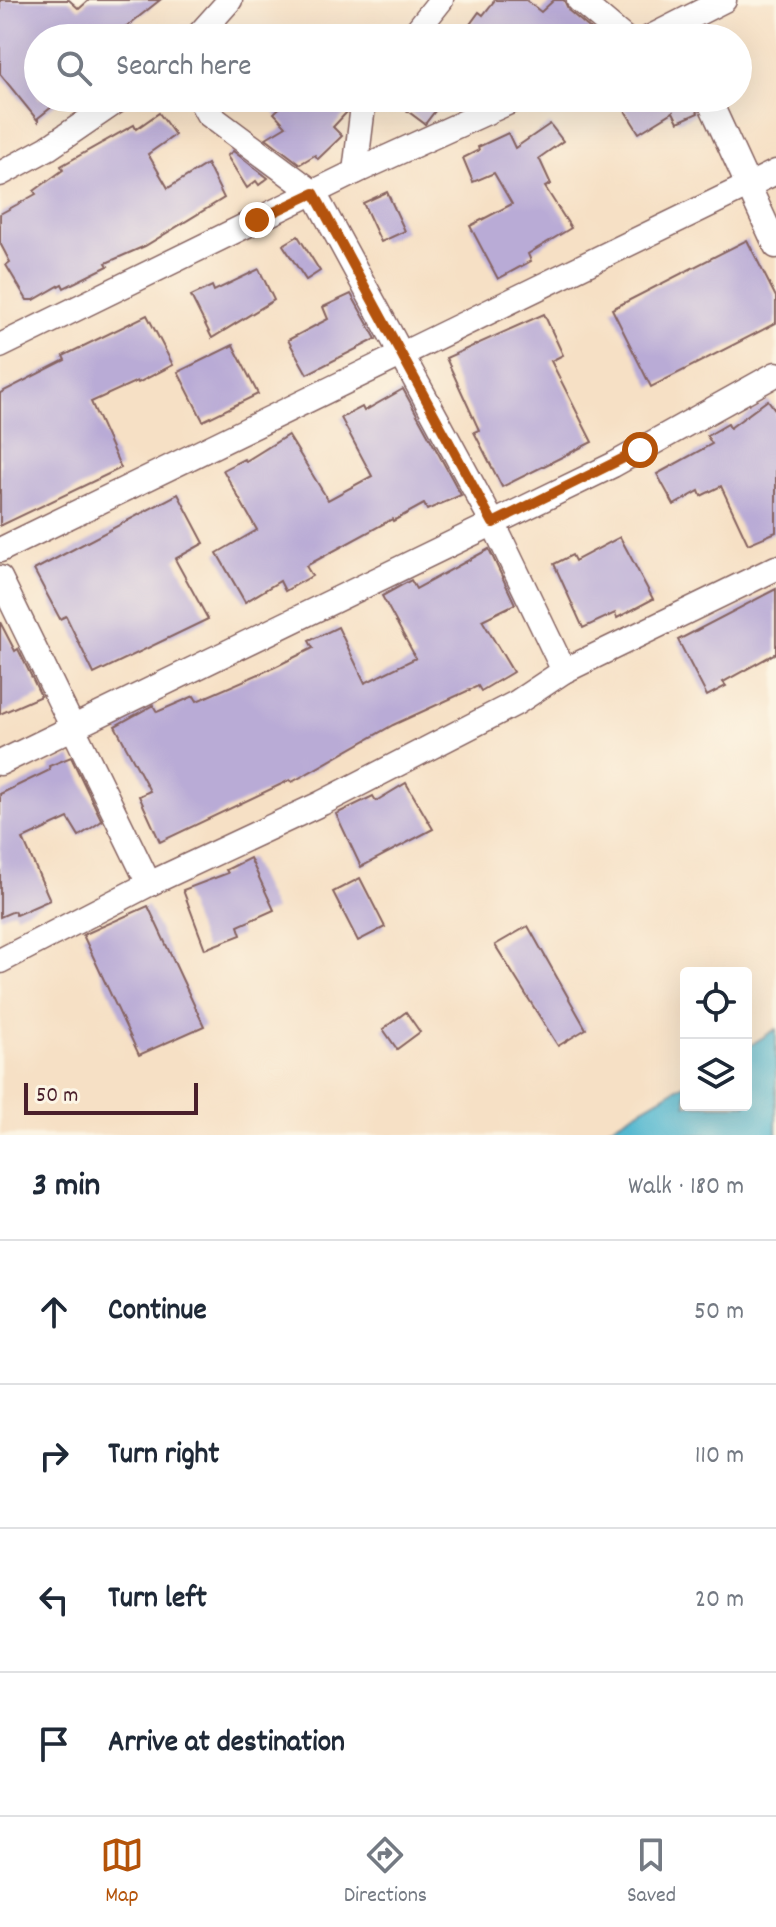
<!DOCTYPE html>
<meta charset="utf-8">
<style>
:root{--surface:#fff;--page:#f2f2f3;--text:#1f2937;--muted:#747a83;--line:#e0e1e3;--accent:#b45309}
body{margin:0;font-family:Dekko,sans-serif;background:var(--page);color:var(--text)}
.controls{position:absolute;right:24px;bottom:24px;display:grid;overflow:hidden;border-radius:8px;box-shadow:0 8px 32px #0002}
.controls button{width:72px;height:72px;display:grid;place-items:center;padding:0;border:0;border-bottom:2px solid var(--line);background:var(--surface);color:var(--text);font:40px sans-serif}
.scale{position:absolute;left:24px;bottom:20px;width:174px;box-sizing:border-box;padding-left:8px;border:4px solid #4a1f2b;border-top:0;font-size:22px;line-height:28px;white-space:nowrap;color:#4a1f2b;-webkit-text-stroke:6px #fcf5e5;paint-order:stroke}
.stop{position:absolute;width:24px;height:24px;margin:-18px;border:6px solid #b45309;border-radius:50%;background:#fff}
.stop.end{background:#b45309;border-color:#fff;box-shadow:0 2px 8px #0008}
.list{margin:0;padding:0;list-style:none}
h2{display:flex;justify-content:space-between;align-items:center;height:104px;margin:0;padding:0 32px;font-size:34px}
h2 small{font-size:26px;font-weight:400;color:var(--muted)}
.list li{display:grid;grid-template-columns:52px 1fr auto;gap:24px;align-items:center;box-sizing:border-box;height:144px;padding:0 32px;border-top:2px solid var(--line)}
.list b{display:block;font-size:30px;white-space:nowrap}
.list em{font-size:26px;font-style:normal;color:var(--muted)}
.icon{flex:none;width:44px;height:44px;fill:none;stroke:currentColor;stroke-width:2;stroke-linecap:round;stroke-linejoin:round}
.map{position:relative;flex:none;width:776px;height:1135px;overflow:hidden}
.search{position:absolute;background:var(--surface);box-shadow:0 8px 32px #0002;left:24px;right:24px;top:24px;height:88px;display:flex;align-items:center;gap:20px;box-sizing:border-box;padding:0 28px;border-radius:44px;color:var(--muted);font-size:30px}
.sheet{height:680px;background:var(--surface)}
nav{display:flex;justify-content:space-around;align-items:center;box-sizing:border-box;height:112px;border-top:2px solid var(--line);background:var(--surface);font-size:22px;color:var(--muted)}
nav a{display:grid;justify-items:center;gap:4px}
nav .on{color:var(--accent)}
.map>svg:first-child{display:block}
</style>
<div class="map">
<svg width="776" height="1135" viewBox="0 0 776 1135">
<rect width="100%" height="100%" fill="#fcf5e5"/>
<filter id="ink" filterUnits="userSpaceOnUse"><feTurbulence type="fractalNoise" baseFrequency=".0125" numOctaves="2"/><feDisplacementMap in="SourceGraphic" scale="16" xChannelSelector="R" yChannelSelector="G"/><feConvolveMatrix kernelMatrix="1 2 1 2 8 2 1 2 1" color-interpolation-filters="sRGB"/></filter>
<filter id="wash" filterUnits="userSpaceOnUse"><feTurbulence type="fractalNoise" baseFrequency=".006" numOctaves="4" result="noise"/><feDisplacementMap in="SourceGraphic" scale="32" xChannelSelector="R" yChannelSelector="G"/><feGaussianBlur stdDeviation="1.8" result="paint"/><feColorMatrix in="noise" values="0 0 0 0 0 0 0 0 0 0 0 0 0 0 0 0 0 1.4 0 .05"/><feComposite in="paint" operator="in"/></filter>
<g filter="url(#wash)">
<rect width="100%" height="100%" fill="#f6e0c5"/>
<polygon fill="#52b8d0" stroke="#4e6c7e" stroke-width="2" points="776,1029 776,1135 597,1135 686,1083 686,1105 746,1105 746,1048"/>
<g id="blocks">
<g fill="#b9abd6">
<polygon points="0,0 69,0 79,9 89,0 160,0 112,38 38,38 38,98 63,98 38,118 38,121 0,74"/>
<polygon points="495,0 526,0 541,12 554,0 564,0 569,11 601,38 460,38 479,12 483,15"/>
<polygon points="290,98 349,98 345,107 347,112 333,127 342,136 318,159 315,155 300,164 266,138 286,126 274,113"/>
<polygon points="390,98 445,98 425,124"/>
<polygon points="617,98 693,98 698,113 678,122 673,112 639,133"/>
<polygon points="159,113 175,135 148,154 168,188 207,164 224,198 145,246 106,263 108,266 64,288 62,284 34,300 27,300 6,265 10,262 0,243 0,214 36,194 34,191 63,170 61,166 134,125 136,129"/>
<polygon points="550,124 563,141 539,158 551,184 545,187 571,228 528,254 531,261 498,279 470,226 512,204 494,173 473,182 463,158 479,150 478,147 508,133 515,148"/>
<polygon points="233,151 268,178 259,185 256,181 247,188 227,156"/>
<polygon points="387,192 405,231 381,242 363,203"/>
<polygon points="298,236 320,271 306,280 283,245"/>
<polygon points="747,240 776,297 776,323 651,387 612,309"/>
<polygon points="259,269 274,300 212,338 191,296 212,286 214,291"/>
<polygon points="351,294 376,339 307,374 288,340 328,319 323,307"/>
<polygon points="544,314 563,355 551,361 592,442 502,487 474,432 479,430 446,358"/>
<polygon points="147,315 173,365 138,383 137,381 91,402 121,468 0,526 0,393 65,360 63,356"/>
<polygon points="233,345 258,394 203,421 178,372"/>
<polygon points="403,389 461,495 427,510 424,504 393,521 392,519 306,566 312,576 285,591 280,581 245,602 217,553 257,530 223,470 244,459 246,461 288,435 328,500 372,476 341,418 362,407 364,411"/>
<polygon points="768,400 776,411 776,532 748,544 721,486 701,496 699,491 674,505 657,474 712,444 707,436 728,424 730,428"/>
<polygon points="178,494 204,543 175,559 208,619 94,674 66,616 60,619 34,570"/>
<polygon points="620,537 653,599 617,618 615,613 583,628 554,564 572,555 575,561"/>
<polygon points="489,549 515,604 482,620 513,672 481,691 478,686 393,725 292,782 290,780 160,842 139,796 150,791 115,726 153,705 157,712 194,696 197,701 275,667 313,648 309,641 338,627 365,683 416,658 382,596 411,580 416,589"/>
<polygon points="776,589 776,653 723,682 726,686 707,696 678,640"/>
<polygon points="0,622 15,651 18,649 41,696 0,714"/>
<polygon points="71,757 102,821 79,836 68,818 23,839 50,900 16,915 14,911 0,917 0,794 50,770 49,766"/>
<polygon points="406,783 433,829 361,867 336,814 373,796 376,801"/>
<polygon points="250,858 274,910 238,926 241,935 205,949 183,890 228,873 226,870"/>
<polygon points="360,878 385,927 358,941 333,892"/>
<polygon points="148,906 204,1026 139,1055 83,935"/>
<polygon points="528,926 586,1029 558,1046 495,945"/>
<polygon points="406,1012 420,1032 397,1049 383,1029"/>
</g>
</g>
</g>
<g filter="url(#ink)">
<use href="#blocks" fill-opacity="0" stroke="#866361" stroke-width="2"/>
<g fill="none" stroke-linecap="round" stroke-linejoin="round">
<g stroke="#866361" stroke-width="27">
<g id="minor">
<polyline points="579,0 624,38"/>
<polyline points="196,38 230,0"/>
<polyline points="411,38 441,0"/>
<polyline points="649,38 724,0"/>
<polyline points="199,98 208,114 314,193 493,523 564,671"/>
<polyline points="708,98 776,246"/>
<polyline points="355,172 364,98"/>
<polyline points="0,174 48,148 121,98"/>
<polyline points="0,346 355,172 518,98"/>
<polyline points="0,550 776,172"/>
<polyline points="0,578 149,884"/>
<polyline points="0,763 613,465 776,374"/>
<polyline points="0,961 149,884 322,803 516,703 564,671 776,568"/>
</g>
</g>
<use href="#minor" stroke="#fff" stroke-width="24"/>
</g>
</g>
<g fill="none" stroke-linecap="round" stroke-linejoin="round" filter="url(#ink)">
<polyline stroke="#b45309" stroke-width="10" points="257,220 314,193 493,523 640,450"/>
</g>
</svg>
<div class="controls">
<button><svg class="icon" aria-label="locate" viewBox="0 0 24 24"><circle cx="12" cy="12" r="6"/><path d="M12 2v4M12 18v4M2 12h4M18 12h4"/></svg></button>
<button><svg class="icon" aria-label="layers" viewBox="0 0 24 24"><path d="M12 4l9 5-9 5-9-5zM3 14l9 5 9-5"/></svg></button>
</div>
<div class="scale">50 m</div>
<div class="stop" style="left:640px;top:450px"></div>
<div class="stop end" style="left:257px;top:220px"></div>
<div class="search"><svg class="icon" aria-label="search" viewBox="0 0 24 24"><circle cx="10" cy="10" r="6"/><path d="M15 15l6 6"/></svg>Search here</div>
</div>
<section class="sheet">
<h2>3 min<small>Walk · 180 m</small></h2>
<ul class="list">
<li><svg class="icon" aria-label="ahead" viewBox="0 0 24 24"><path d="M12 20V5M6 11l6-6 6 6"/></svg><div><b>Continue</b></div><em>50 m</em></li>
<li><svg class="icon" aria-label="right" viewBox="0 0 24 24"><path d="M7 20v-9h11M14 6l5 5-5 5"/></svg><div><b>Turn right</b></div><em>110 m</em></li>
<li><svg class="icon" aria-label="left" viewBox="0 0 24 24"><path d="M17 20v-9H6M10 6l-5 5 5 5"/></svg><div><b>Turn left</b></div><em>20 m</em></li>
<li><svg class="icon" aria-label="arrive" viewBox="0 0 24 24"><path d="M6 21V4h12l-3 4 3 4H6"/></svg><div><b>Arrive at destination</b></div></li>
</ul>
</section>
<nav>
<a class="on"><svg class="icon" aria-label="map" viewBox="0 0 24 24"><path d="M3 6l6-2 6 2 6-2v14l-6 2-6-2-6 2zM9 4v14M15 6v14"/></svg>Map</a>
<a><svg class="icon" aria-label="directions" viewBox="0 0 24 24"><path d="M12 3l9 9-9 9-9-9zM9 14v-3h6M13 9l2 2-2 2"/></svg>Directions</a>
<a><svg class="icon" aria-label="saved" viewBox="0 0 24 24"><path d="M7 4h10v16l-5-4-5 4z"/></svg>Saved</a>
</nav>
